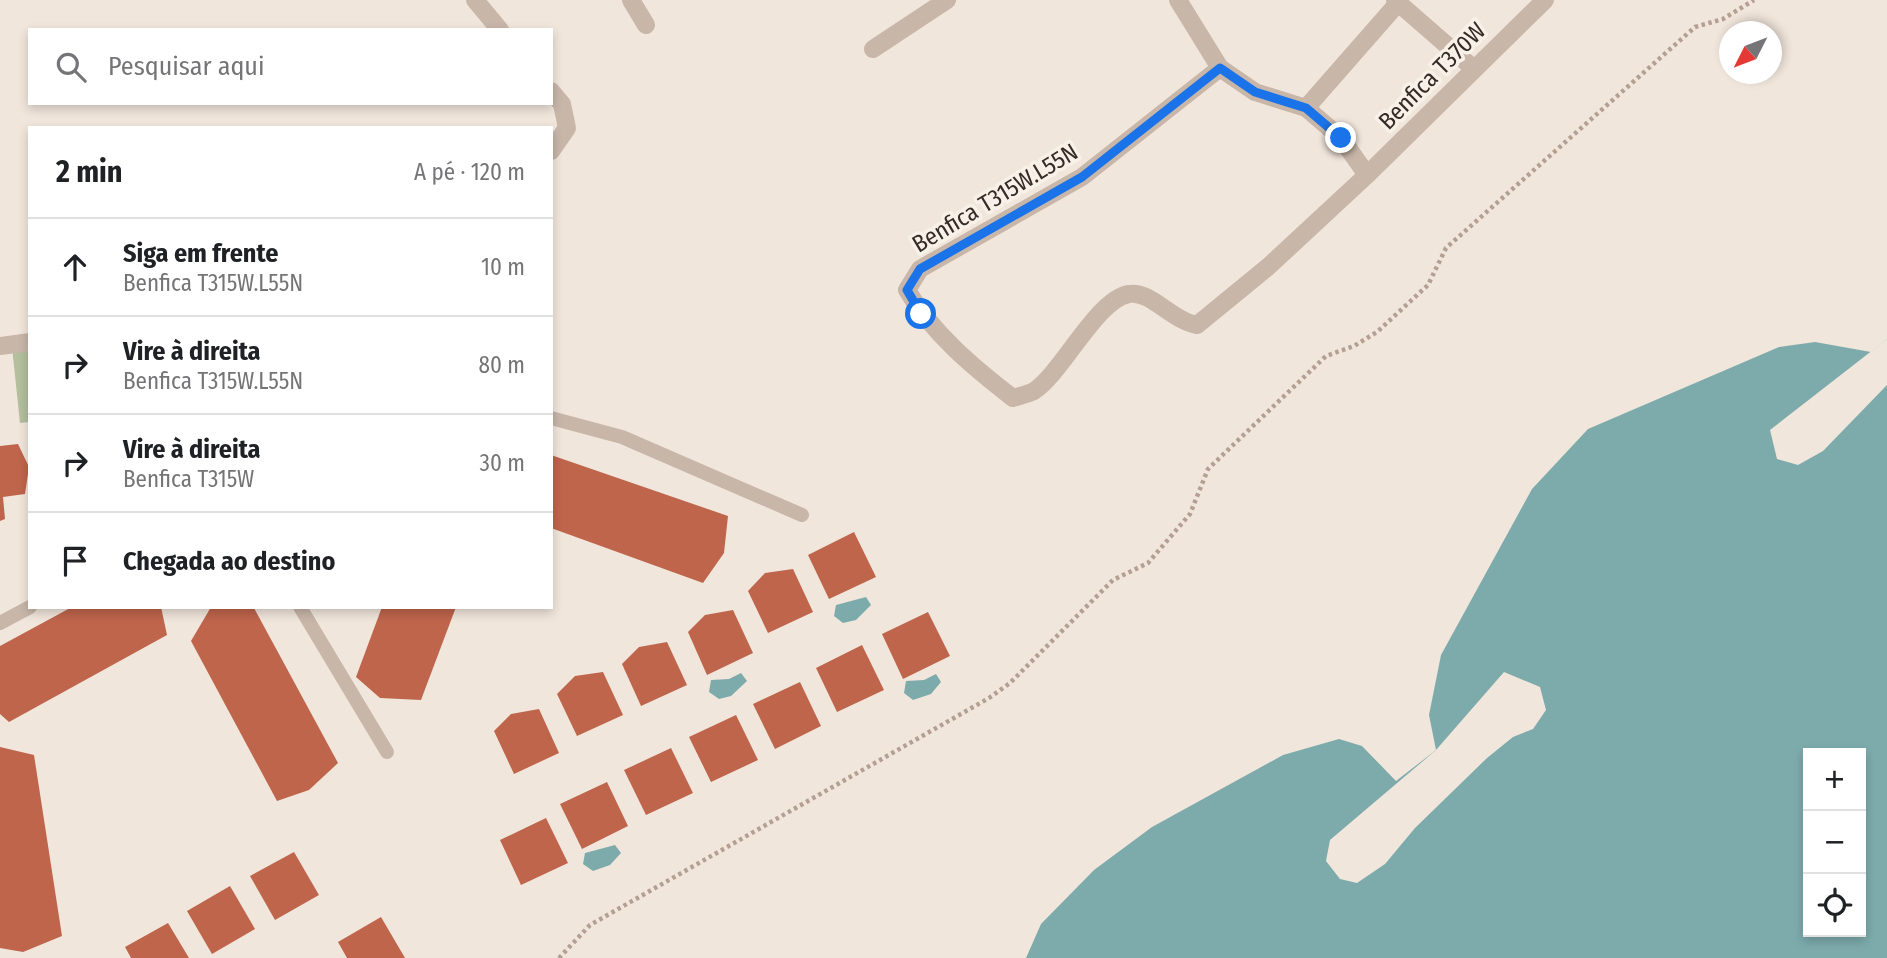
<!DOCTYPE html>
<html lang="pt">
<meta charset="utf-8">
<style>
:root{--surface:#fff;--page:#f6f6f6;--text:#202124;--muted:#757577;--line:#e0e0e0}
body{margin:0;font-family:"Fira Sans Condensed",sans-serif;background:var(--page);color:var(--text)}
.controls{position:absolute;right:21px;bottom:21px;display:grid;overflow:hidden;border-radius:0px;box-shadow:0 4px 10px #0003}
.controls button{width:63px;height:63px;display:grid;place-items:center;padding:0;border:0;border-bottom:2px solid var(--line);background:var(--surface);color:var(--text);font:35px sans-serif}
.compass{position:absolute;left:1719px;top:21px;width:63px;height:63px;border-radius:50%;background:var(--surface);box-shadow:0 4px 10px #0003;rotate:228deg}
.stop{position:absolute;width:21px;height:21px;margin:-16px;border:5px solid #1a73e8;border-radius:50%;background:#fff}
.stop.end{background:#1a73e8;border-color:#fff;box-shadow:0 2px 7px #0008}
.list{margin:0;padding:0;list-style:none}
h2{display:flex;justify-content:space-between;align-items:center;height:91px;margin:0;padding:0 28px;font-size:30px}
h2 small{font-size:23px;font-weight:400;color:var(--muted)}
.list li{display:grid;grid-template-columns:46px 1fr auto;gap:21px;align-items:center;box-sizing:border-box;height:98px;padding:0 28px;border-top:2px solid var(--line)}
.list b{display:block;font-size:26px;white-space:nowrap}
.list p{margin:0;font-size:23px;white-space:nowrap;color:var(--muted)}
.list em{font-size:23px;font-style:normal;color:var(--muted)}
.icon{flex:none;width:38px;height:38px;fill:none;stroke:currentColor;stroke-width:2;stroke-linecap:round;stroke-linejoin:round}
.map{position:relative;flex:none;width:1887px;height:958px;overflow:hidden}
.search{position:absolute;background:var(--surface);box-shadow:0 4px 10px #0003;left:28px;top:28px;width:525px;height:77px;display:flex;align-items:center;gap:18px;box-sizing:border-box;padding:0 24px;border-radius:0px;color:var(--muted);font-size:26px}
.panel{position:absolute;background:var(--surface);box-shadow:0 4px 10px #0003;left:28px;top:126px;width:525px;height:483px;border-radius:0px}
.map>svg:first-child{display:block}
</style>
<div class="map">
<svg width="1887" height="958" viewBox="0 0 1887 958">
<rect width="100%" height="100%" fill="#f1e6dc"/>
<polygon fill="#b4bf9d" points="30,346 30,422 20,423 12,347"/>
<g fill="#7dabac" fill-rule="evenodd">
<path d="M1887,339V958H1026L1041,924L1094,870L1152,827L1283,755L1339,739L1362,746L1396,781L1436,750L1429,715L1441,655L1532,489L1588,429L1779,347L1815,342L1871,352ZM1808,753H1861V932H1808Z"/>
<polygon points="866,597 871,605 856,620 843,623 834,616 836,605"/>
<polygon points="741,673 747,681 731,696 719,699 709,692 711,680 729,679"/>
<polygon points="936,674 941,682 931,694 913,700 904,693 906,681 924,680"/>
<polygon points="615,845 621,853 610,865 593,871 583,864 585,853"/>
</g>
<g fill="#f1e6dc">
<polygon points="1887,339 1887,385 1823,451 1798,465 1777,459 1770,430"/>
<polygon points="1504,672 1540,687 1546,710 1533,729 1513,737 1487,758 1415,828 1385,864 1357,883 1340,879 1326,861 1330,840 1436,750"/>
</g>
<g fill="#bf654c">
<polygon points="18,444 29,467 25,494 3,497 5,519 0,521 0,446"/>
<polygon points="551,455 728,516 724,553 703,583 551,528"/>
<polygon points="854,532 876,577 829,599 808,555"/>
<polygon points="793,569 813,612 768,633 748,591 765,573"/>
<polygon points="72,607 161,607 167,635 9,722 0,714 0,646"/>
<polygon points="211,607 254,608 338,763 309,790 277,801 191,641"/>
<polygon points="382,607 456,607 421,700 380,698 356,677"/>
<polygon points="733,610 753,653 707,675 688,632 705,615"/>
<polygon points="928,612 950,656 903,679 882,634"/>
<polygon points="667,642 687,685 641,706 622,664 639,647"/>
<polygon points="862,645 884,690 837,712 816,668"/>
<polygon points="603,672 623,715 577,736 557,694 575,676"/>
<polygon points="800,682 821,726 775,749 753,704"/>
<polygon points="539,709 559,753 514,774 494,731 511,714"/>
<polygon points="736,715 758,760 711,782 689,737"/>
<polygon points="0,747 34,755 62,936 23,952 0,948"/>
<polygon points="671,748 693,793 646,815 624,770"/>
<polygon points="607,782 628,826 582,849 560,804"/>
<polygon points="546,818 568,863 521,885 500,840"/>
<polygon points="294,852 319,895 275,920 250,876"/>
<polygon points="230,886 255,929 212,954 187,911"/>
<polygon points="381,917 405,958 347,958 338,942"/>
<polygon points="168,923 189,958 131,958 125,947"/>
</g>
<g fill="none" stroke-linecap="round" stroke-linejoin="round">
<polyline stroke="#b4a093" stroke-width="4.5" stroke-dasharray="3.5 3.5" stroke-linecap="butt" points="559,958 590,925 989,698 1010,683 1113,580 1148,563 1190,514 1208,469 1326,356 1354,346 1377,332 1428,285 1446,248 1695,27 1723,19 1754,0"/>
<g stroke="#c8b6a9" stroke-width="14">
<polyline points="551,418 622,437 802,515"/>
<polyline points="300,607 387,752"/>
<polyline points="0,623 30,607"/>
</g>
<g stroke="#c8b6a9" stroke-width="18">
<polyline points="475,0 500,30"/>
<polyline points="631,0 646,25"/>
<polyline points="1178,0 1220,68 1255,92 1306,108 1341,138 1367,175"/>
<polyline points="1395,0 1473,68"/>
<polyline points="873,49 947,0"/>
<path d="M1220,68L1082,177L920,269L907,290C932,333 974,368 1013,398C1019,396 1028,394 1034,391C1062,373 1097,299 1129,294C1150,290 1172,321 1197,325L1269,266L1367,175L1545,0"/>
<polyline points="551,91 562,104 567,128 551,151"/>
<polyline points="1306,108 1398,3"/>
<polyline points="0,346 30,342"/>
</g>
</g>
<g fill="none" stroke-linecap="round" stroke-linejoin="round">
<polyline stroke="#1a73e8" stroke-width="9" points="921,314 907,290 920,269 1082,177 1220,68 1255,92 1306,108 1341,138"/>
</g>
<g text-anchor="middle" stroke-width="7" stroke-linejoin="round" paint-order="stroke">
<g font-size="24" fill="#352c28" stroke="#f8f1e8">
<text transform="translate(1432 76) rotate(-45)" y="8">Benfica T370W</text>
<text transform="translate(995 198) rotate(-31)" y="8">Benfica T315W.L55N</text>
</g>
</g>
</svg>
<div class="controls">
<button>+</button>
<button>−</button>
<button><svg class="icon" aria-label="locate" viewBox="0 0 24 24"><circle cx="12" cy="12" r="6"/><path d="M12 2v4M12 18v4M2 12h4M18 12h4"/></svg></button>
</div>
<svg class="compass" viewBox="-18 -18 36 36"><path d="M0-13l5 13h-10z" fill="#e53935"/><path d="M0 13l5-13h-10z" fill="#757577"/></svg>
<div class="stop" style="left:921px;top:314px"></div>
<div class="stop end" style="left:1341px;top:138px"></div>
<div class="search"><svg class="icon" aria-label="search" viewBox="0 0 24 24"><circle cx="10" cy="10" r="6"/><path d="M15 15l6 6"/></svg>Pesquisar aqui</div>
<section class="panel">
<h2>2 min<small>A pé · 120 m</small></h2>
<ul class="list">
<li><svg class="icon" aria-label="ahead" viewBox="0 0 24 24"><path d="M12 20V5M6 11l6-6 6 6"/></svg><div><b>Siga em frente</b><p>Benfica T315W.L55N</p></div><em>10 m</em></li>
<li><svg class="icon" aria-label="right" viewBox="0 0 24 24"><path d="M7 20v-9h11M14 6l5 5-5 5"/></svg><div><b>Vire à direita</b><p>Benfica T315W.L55N</p></div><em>80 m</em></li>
<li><svg class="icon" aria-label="right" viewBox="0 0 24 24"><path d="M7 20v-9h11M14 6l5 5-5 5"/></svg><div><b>Vire à direita</b><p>Benfica T315W</p></div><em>30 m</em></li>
<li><svg class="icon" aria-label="arrive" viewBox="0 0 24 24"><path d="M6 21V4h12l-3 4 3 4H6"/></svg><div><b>Chegada ao destino</b></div></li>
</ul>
</section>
</div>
